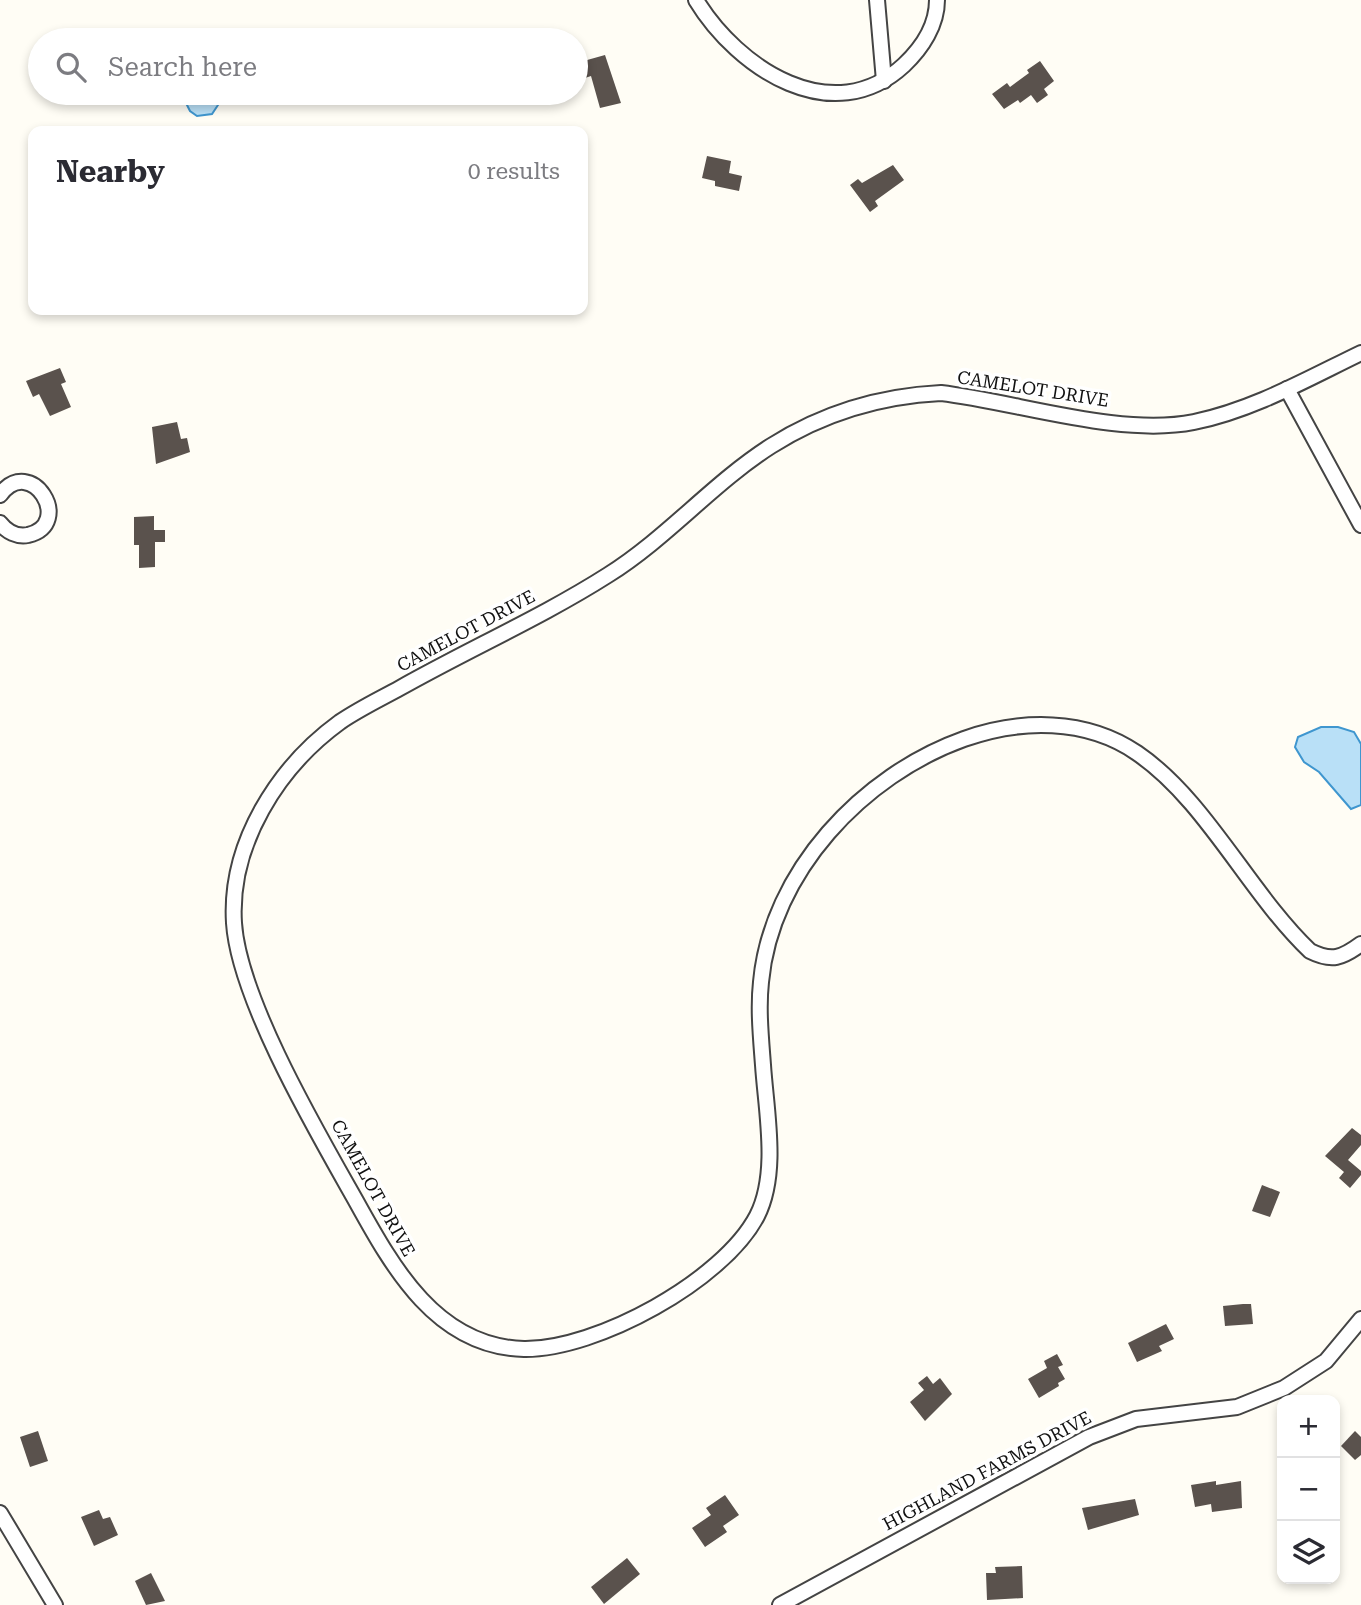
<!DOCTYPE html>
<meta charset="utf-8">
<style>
:root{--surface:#fff;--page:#f7f7f7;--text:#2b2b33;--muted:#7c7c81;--line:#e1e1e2}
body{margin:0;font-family:"Roboto Serif",serif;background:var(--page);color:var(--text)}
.controls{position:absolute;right:21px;bottom:21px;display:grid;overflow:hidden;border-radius:14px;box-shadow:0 4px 10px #0003}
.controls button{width:63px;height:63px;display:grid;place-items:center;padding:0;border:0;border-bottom:2px solid var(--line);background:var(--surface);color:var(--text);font:35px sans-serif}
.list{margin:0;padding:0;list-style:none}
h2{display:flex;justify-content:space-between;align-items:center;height:91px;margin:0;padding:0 28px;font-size:30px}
h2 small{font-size:23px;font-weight:400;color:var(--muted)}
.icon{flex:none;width:38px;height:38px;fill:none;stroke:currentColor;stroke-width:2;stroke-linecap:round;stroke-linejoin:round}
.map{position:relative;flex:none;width:1361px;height:1605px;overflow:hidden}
.search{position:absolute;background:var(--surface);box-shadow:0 4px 10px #0003;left:28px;top:28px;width:560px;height:77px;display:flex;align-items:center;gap:18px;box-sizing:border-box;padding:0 24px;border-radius:38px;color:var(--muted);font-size:26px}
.panel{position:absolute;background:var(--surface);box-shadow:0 4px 10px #0003;left:28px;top:126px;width:560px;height:189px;border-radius:14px}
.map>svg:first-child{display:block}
</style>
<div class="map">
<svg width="1361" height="1605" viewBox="0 0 1361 1605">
<rect width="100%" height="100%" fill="#fffdf5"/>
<g fill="#b9e0f7" stroke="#3f96cf" stroke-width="2">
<polygon points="181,93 221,93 220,102 212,114 197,116 190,111"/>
<polygon points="1321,727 1338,727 1354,732 1361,744 1361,805 1351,809 1319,772 1304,762 1295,747 1298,737"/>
</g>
<g fill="#5a524d">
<polygon points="605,55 621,103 600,108 591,76 585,78 580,62"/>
<polygon points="1040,61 1054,81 1044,89 1048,95 1037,103 1031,95 1020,103 1018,100 1004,109 992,94 1007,83 1010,87 1029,73 1027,70"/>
<polygon points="707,156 731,161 729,173 742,176 739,191 715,186 715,181 702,178"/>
<polygon points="893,165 904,180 875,201 878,206 870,212 850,185 858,179 862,183"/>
<polygon points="60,368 66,382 61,384 71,407 50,416 39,394 33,397 26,381"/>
<polygon points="177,422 181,439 187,438 190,452 156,464 152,427"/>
<polygon points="154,516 154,530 165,530 165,542 155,542 155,567 139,568 139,545 134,545 134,517"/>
<polygon points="1352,1128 1361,1135 1361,1145 1348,1160 1361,1171 1361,1175 1350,1188 1339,1178 1344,1172 1325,1156"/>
<polygon points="1262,1185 1280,1192 1270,1217 1252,1211"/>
<polygon points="1243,1304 1251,1304 1253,1324 1225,1326 1223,1306"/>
<polygon points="1166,1324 1174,1339 1159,1346 1162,1351 1137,1362 1128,1343"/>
<polygon points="1057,1354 1063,1365 1058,1367 1065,1379 1058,1383 1059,1386 1039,1398 1028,1379 1047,1368 1044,1361"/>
<polygon points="927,1376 933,1384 940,1378 952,1394 925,1421 910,1402 924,1390 918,1383"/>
<polygon points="38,1431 48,1461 30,1467 20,1437"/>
<polygon points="1355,1431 1361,1437 1361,1455 1355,1460 1341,1446"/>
<polygon points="1216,1481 1216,1485 1241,1481 1242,1508 1212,1512 1211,1504 1195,1507 1191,1485"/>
<polygon points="725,1495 739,1515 723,1526 727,1532 705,1547 692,1528 711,1515 706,1508"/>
<polygon points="1135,1499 1139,1515 1088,1530 1082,1508"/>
<polygon points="99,1510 103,1519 110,1517 118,1535 94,1546 81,1517"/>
<polygon points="627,1558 640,1574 604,1604 591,1587"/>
<polygon points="1022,1566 1023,1598 987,1600 986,1573 996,1573 995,1567"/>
<polygon points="151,1573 165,1601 146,1605 135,1581"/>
</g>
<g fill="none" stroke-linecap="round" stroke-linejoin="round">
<g stroke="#444" stroke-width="18">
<g id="minor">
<path d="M696,0C738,69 833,131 904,65C922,48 937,25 937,0"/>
<polyline points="877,0 884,81"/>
<path d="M1361,353C1307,379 1253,410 1194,422C1120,437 1017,402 941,393C880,396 823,413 771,446C713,483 667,538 608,575C542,617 469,649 400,688C380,699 359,709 340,722C278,767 229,844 234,923C239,999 317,1132 356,1201C393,1268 437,1347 524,1349C596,1350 723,1281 757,1216C779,1173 766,1111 763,1065C761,1038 758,1009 761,982C771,872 863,775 964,739C1020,719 1086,718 1137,753C1206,800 1249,893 1310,951C1332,962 1342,958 1361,944"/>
<polyline points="1287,389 1361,525"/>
<path d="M0,495C31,453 75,524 28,535C17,537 7,532 0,523"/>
<polyline points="0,1513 55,1605"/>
<polyline points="780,1605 1089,1437 1136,1419 1237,1407 1284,1388 1326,1361 1361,1319"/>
</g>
</g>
<use href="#minor" stroke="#fff" stroke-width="14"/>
</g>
<g text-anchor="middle" stroke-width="7" stroke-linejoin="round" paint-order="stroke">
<g font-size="18" fill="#111" stroke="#fff">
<text transform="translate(1033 389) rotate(9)" y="6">CAMELOT DRIVE</text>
<text transform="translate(466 631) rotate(-28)" y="6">CAMELOT DRIVE</text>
<text transform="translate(373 1188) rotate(61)" y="6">CAMELOT DRIVE</text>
<text transform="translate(987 1471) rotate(-28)" y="6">HIGHLAND FARMS DRIVE</text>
</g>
</g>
</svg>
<div class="controls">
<button>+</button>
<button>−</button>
<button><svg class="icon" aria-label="layers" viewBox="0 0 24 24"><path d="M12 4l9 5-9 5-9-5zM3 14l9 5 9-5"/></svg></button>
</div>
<div class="search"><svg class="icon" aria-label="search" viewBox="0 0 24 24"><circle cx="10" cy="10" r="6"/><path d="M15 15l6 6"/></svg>Search here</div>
<section class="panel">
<h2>Nearby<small>0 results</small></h2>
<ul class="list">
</ul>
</section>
</div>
